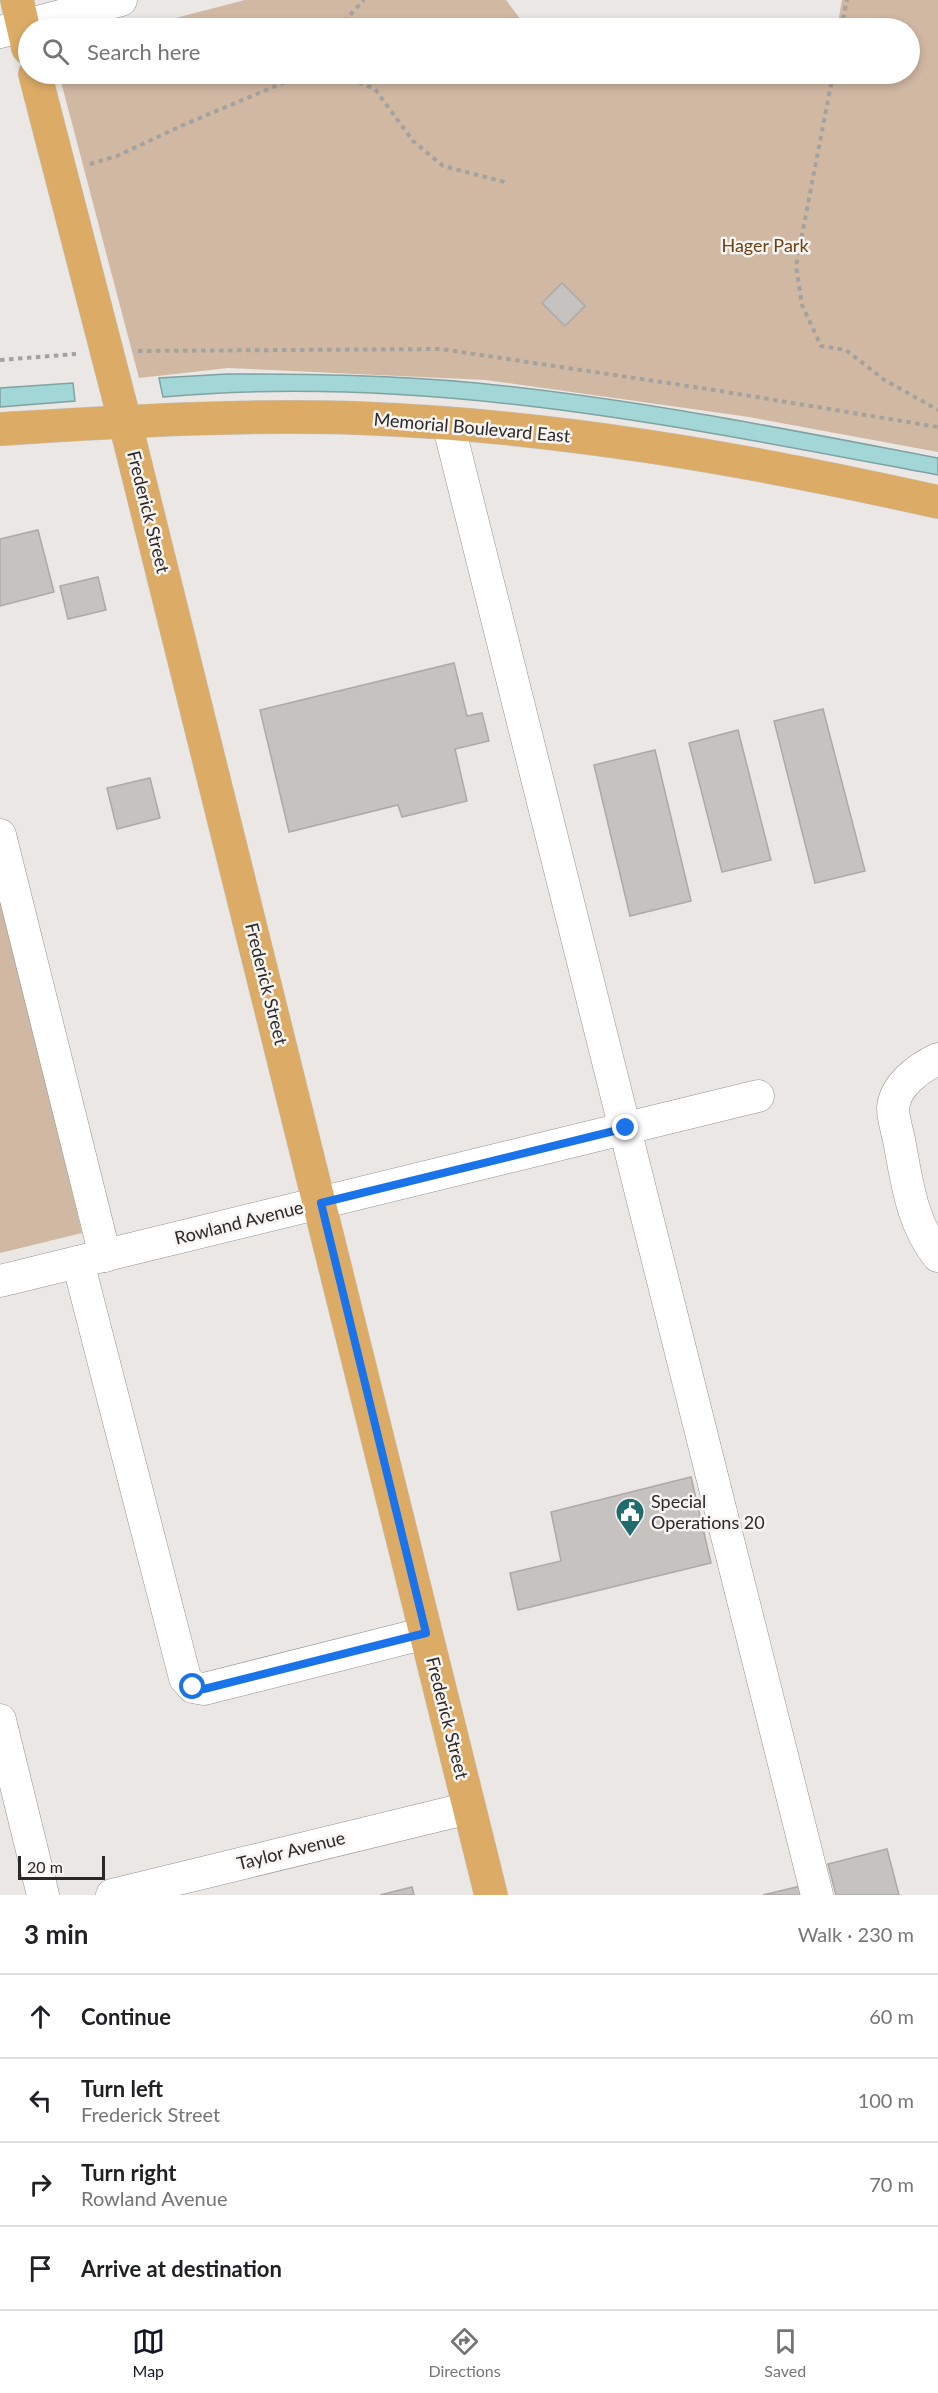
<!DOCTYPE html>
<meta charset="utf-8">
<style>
:root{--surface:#fff;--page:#f6f6f6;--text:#202124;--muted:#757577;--line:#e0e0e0;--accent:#111827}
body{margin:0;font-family:Lato,sans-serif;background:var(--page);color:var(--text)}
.scale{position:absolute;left:18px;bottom:15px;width:87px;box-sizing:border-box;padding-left:6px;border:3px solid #2a2928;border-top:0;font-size:16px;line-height:21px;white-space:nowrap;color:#2a2928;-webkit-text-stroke:4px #f7f4f2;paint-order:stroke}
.stop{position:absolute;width:18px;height:18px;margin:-14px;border:4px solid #1a73e8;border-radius:50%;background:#fff}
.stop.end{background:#1a73e8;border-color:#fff;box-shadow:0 2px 6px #0008}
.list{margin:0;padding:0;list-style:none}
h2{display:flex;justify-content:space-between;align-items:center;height:78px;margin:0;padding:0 24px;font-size:26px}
h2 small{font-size:20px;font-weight:400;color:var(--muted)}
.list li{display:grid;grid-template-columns:39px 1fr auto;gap:18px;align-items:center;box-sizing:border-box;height:84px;padding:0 24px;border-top:2px solid var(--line)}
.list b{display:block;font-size:22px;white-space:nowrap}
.list p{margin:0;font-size:20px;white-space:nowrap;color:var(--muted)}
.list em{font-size:20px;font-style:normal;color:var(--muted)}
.icon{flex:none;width:33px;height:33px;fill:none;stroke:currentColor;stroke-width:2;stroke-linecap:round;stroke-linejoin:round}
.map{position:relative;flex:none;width:938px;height:1895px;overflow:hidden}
.search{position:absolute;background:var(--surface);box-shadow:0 3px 9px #0003;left:18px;right:18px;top:18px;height:66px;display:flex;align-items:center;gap:15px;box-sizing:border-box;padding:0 21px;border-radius:33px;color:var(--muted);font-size:22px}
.sheet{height:414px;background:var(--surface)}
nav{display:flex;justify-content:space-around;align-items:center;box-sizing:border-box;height:84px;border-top:2px solid var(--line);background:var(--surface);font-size:16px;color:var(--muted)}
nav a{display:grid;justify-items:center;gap:3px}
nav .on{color:var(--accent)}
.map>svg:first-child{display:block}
</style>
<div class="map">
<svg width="938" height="1895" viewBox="0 0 938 1895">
<rect width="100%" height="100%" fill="#eae7e4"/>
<g fill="#d0b8a3">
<polygon points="245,0 506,0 527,28 137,28"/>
<polygon points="842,0 938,0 938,452 749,417 486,380 228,368 139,378 59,74 823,74 828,76 829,74 910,74 910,28 837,28"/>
<polygon points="715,23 727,28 589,28 602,24"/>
<polygon points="0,894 82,1233 0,1253"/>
</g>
<g fill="#a3d6d7" stroke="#7fa2a2" stroke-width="1.5">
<path d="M227,374C310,374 394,375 477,383C632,398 785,429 938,458V475C682,427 424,373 163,397L159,378Z"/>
<polygon points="73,383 75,401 0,407 0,388"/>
</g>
<g fill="#c5c2c0" stroke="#aca9a7" stroke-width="1.5">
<polygon points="562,283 585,306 565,326 542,303"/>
<polygon points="38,530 54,592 0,606 0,539"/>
<polygon points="98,577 106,610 68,619 60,586"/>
<polygon points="454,663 467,716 482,713 489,741 455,749 467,801 402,817 398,805 289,832 260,710"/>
<polygon points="823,709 865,871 815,883 774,721"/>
<polygon points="738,730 771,860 722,872 689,743"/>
<polygon points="655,750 691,901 630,916 594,765"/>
<polygon points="150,778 160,818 117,829 107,788"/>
<polygon points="691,1477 711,1563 518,1610 510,1573 561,1561 551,1512"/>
<polygon points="887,1849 899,1895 836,1895 828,1864"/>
<polygon points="801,1886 803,1895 763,1895"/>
<polygon points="412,1887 414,1895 380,1895"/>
</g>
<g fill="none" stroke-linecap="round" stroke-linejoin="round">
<g stroke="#969391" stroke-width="33">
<g id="minor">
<polyline points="0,32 121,0"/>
<polyline points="448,423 817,1895"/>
<polyline points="0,835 105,1256"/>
<path d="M938,1059C919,1068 895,1085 893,1108C893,1118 897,1130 899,1140C907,1181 911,1222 938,1256"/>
<polyline points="78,1262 185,1678 193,1687 204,1689 426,1633"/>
<polyline points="0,1281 758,1096"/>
<polyline points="0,1720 43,1895"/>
<polyline points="112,1895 469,1808"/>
</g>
</g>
<g stroke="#c3c3c3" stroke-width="34">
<g id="major">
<polyline points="17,0 28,48"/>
<polyline points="35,74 125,422 491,1895"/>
<path d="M0,429C118,422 237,414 356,418C552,425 747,459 938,502"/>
</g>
</g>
<g stroke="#a4a29f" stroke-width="4" stroke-dasharray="4.5 4.5" stroke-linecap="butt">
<polyline points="338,28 364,0"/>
<polyline points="841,28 847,0"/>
<polyline points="833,74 796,266 802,305 821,346 846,350 883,379 938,410"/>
<polyline points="90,164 117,156 183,125 295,78 318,74 340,75 375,89 413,141 443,166 505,182"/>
<polyline points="138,351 441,349 708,389 938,427"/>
<polyline points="0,360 76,354"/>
</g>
<use href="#minor" stroke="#fff" stroke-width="32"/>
<use href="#major" stroke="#dcac67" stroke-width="33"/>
</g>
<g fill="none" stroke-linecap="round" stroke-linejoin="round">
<polyline stroke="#1a73e8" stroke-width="8" points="193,1687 204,1689 426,1633 321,1203 626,1128"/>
</g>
<defs>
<g id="civic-pin" transform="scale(1.5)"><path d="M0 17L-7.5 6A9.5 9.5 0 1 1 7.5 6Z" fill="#1f6b6e" stroke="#f7f4f2"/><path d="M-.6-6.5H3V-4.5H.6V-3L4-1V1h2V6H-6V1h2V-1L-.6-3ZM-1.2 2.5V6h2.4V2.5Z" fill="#fff"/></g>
</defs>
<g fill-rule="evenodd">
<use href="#civic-pin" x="630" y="1512"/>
</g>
<g text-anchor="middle" stroke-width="5" stroke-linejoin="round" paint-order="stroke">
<g font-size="18" fill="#6c4214" stroke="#f7f4f2">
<text x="765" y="252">Hager Park</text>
</g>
<g font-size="18" fill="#2a2928" stroke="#f7f4f2">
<text transform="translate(472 428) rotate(5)" y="6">Memorial Boulevard East</text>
<text transform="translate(148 512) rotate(76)" y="6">Frederick Street</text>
<text transform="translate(266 984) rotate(76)" y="6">Frederick Street</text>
<text transform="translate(239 1223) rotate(-14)" y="6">Rowland Avenue</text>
<text transform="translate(447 1718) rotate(76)" y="6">Frederick Street</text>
<text transform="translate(291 1851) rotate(-14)" y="6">Taylor Avenue</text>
</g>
<g font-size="18" fill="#2a2928" stroke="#f7f4f2" text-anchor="start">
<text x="651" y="1508">Special<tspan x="651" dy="21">Operations 20</tspan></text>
</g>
</g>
</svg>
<div class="scale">20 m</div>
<div class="stop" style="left:193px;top:1687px"></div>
<div class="stop end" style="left:626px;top:1128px"></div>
<div class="search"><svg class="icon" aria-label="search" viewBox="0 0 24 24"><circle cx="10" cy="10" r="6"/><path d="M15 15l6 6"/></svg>Search here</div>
</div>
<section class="sheet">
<h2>3 min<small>Walk · 230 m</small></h2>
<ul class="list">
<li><svg class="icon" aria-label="ahead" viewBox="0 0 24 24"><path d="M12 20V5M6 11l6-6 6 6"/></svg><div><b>Continue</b></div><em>60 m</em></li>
<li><svg class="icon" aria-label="left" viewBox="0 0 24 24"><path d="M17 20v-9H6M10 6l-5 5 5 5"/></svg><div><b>Turn left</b><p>Frederick Street</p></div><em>100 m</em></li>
<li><svg class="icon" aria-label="right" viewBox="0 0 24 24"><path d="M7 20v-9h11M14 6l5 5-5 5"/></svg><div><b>Turn right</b><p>Rowland Avenue</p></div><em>70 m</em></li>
<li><svg class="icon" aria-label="arrive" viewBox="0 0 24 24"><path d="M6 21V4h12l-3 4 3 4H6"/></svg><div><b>Arrive at destination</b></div></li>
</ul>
</section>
<nav>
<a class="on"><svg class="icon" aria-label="map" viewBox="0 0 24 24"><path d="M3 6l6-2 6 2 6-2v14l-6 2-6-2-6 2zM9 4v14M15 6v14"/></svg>Map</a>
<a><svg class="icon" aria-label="directions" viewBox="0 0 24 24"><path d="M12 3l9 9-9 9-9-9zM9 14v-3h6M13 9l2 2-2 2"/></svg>Directions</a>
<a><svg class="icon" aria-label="saved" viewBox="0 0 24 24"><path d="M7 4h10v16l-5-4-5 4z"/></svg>Saved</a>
</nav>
